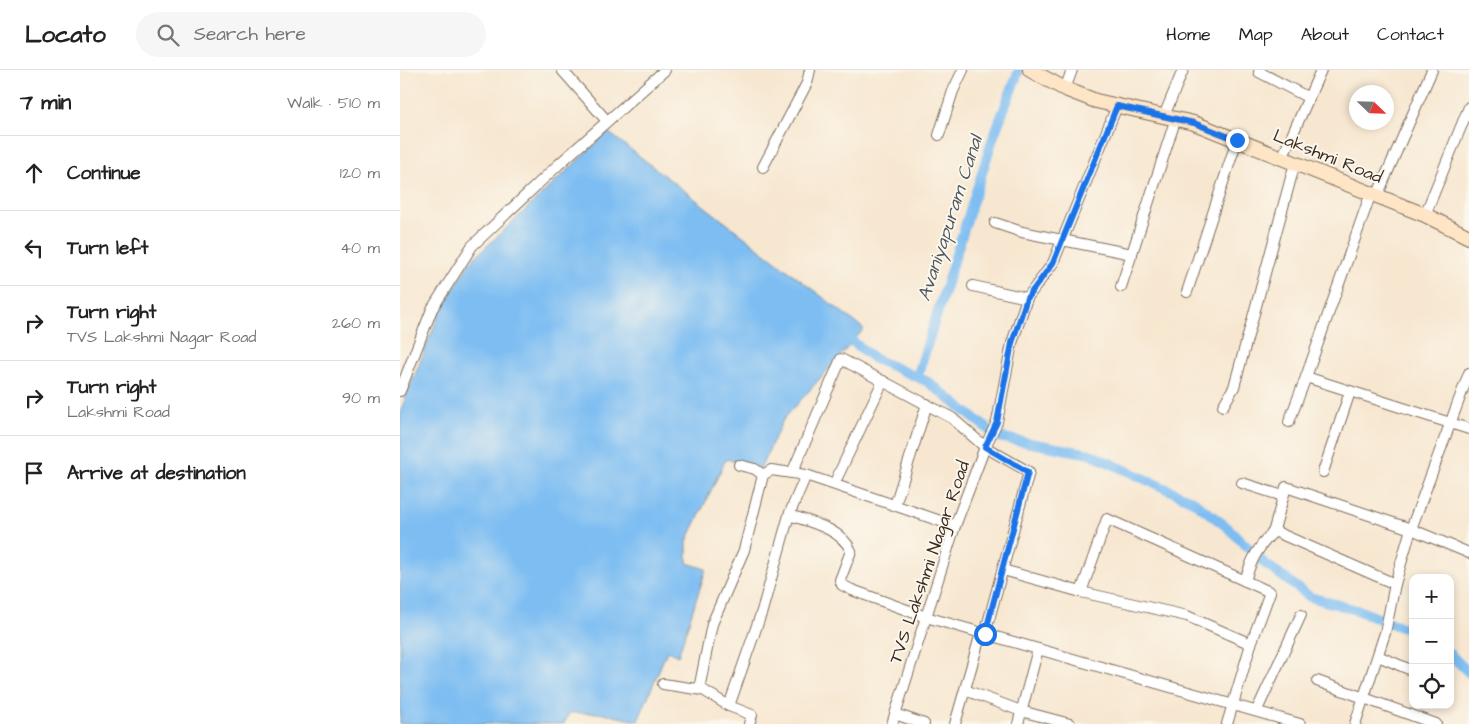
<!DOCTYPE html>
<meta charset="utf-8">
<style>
:root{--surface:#fff;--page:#f6f6f6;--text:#222;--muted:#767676;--line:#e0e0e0}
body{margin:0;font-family:"Architects Daughter",sans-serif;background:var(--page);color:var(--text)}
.controls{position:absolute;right:15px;bottom:15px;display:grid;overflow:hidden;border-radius:10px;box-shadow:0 2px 8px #0003}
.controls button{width:45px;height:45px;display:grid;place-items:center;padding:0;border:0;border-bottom:1px solid var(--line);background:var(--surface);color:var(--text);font:25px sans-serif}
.compass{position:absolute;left:949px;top:15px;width:45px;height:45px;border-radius:50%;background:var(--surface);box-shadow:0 2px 8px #0003;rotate:113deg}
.stop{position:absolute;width:15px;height:15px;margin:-11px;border:4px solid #1a73e8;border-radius:50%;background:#fff}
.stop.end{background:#1a73e8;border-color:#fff;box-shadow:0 1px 5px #0008}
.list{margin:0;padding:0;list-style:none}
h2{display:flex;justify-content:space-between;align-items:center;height:65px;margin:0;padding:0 20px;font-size:21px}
h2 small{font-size:16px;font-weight:400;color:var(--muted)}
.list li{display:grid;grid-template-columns:32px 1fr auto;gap:15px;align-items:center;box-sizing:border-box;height:75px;padding:0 20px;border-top:1px solid var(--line)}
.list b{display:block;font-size:19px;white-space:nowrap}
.list p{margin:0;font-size:16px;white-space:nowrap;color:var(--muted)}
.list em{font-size:16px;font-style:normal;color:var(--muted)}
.icon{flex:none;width:28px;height:28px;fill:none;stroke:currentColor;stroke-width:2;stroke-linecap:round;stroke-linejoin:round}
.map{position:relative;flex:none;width:1069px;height:654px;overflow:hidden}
header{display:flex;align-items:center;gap:30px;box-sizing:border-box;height:70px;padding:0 25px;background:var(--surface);border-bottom:1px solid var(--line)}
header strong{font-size:24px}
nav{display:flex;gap:28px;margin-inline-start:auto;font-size:18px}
.search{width:350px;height:45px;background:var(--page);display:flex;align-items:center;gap:12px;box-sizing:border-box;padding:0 18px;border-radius:28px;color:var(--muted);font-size:19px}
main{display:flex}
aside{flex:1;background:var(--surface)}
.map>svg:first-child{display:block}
</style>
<header>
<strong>Locato</strong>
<div class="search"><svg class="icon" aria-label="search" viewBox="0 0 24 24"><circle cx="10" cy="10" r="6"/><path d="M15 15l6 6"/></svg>Search here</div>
<nav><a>Home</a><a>Map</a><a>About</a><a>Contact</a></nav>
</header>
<main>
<aside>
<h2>7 min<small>Walk · 510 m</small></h2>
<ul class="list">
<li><svg class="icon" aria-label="ahead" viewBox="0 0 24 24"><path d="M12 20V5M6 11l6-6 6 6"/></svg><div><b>Continue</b></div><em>120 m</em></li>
<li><svg class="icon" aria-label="left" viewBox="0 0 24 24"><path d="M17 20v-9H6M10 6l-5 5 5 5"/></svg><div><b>Turn left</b></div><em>40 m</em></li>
<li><svg class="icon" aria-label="right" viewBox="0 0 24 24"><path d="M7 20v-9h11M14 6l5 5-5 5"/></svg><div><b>Turn right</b><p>TVS Lakshmi Nagar Road</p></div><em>260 m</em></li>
<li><svg class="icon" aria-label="right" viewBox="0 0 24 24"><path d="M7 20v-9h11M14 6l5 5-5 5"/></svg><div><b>Turn right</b><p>Lakshmi Road</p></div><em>90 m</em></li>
<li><svg class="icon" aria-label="arrive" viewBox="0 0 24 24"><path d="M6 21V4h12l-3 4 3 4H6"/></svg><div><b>Arrive at destination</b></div></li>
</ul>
</aside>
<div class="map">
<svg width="1069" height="654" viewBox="0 0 1069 654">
<rect width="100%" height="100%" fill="#fbf7ec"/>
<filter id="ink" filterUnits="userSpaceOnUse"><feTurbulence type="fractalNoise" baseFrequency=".02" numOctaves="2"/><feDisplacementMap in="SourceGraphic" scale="10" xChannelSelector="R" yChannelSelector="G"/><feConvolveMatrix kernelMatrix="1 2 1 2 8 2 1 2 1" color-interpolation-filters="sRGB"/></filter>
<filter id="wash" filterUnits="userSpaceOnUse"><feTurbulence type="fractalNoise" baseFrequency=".0096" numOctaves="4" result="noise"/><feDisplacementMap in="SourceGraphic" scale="20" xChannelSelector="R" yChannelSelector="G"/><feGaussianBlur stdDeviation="1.12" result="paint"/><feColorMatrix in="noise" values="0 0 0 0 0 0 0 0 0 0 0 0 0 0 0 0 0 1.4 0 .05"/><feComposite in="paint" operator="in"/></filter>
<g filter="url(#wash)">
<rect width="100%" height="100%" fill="#f7e7d0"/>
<polygon fill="#7dbdf2" stroke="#5c7488" points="208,62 464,259 383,350 360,399 326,389 287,471 287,493 306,499 278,586 267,581 238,651 199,643 169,643 164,654 0,654 0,342 40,242 70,192"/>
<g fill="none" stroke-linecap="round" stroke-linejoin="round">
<g stroke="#7dbdf2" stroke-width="10">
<polyline points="619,0 593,68 517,307 528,312 598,367 690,384 793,431 827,457 863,492 910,527 960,541 1001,557 1013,557"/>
<polyline points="443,264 475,289 517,307"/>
<polyline points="1050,584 1069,603"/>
</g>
</g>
</g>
<g filter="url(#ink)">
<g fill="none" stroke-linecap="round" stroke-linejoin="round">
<g stroke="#7d6c5c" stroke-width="12">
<g id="street">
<polyline points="162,0 207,51"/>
<polyline points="860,0 859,2 909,28"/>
<polyline points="665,19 672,0"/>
<polyline points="764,46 783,0"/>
<polyline points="539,65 553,21 563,0"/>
<polyline points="882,88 921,0"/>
<polyline points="363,97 407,13 410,0"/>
<polyline points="971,123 906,307 1069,359"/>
<polyline points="977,126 1032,0"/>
<polyline points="1025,145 1069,37"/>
<polyline points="595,153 622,162 732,184"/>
<polyline points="573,216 627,228"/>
<polyline points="721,217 776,48"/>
<polyline points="787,222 837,70"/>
<polyline points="0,321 32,239 72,176 158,95 265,0"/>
<polyline points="823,336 834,317 895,93"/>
<polyline points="889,352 906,307"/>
<polyline points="339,395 355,399 363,405"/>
<polyline points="923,402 950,322"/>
<polyline points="406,405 392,403 441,289 552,348 585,377 629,402 585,564"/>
<polyline points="842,413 883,426"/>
<polyline points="434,414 483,311"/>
<polyline points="495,435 527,334"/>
<path d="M389,445C410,452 442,459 451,481L440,510L442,515L452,520L526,547L900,654"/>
<polyline points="873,463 886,417 1011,459 1069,483"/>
<polyline points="603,500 681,522 787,546 851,574 827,654"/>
<path d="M845,511C851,490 858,477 874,461L995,514"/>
<polyline points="681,522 707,449 870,522 851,574"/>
<polyline points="978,586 1011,600"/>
<polyline points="917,611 1036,654"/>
<polyline points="263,614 303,620"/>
<polyline points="565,620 621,641 670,654"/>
<polyline points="329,636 303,620 300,614 312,554 344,480 363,405 371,400 392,403"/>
<polyline points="857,640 901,545"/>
<polyline points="495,644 524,654"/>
<polyline points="349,654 352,645 329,636 362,541 389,445 406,405 555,456"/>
<polyline points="492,654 555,456 585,377 597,352 612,273 627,228 653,193 717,36"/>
<polyline points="555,654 581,563"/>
<polyline points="618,654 638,579"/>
<polyline points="955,654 985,563 995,514 1011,459 1069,303"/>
</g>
</g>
<g stroke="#7d6c5c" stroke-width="16">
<polyline id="secondary" points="630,0 665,19 696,31 794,53 1025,145 1069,167"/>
</g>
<use href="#street" stroke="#fff" stroke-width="10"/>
<use href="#secondary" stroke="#fde5c5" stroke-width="14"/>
</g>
</g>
<g fill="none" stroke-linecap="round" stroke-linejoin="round" filter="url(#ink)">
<polyline stroke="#1a73e8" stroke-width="6" points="585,564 628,402 585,377 597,352 612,273 627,228 653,193 717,36 794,53 837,70"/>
</g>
<g text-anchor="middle" stroke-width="4" stroke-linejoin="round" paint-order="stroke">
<g font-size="18" fill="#3b2a1e" stroke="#fbf7ec">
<text transform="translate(928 86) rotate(22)" y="6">Lakshmi Road</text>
<text transform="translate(529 492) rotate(-71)" y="6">TVS Lakshmi Nagar Road</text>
</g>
<g font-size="19" font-style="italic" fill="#4f565e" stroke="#fbf7ec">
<text transform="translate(549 148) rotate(-72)" y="7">Avaniyapuram Canal</text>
</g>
</g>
</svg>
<div class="controls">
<button>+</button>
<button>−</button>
<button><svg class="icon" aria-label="locate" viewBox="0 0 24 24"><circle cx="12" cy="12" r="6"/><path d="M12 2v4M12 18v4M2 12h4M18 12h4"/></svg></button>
</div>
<svg class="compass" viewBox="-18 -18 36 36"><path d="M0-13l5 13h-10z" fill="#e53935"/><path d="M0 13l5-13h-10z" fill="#767676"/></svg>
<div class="stop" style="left:585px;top:564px"></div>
<div class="stop end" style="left:837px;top:70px"></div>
</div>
</main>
